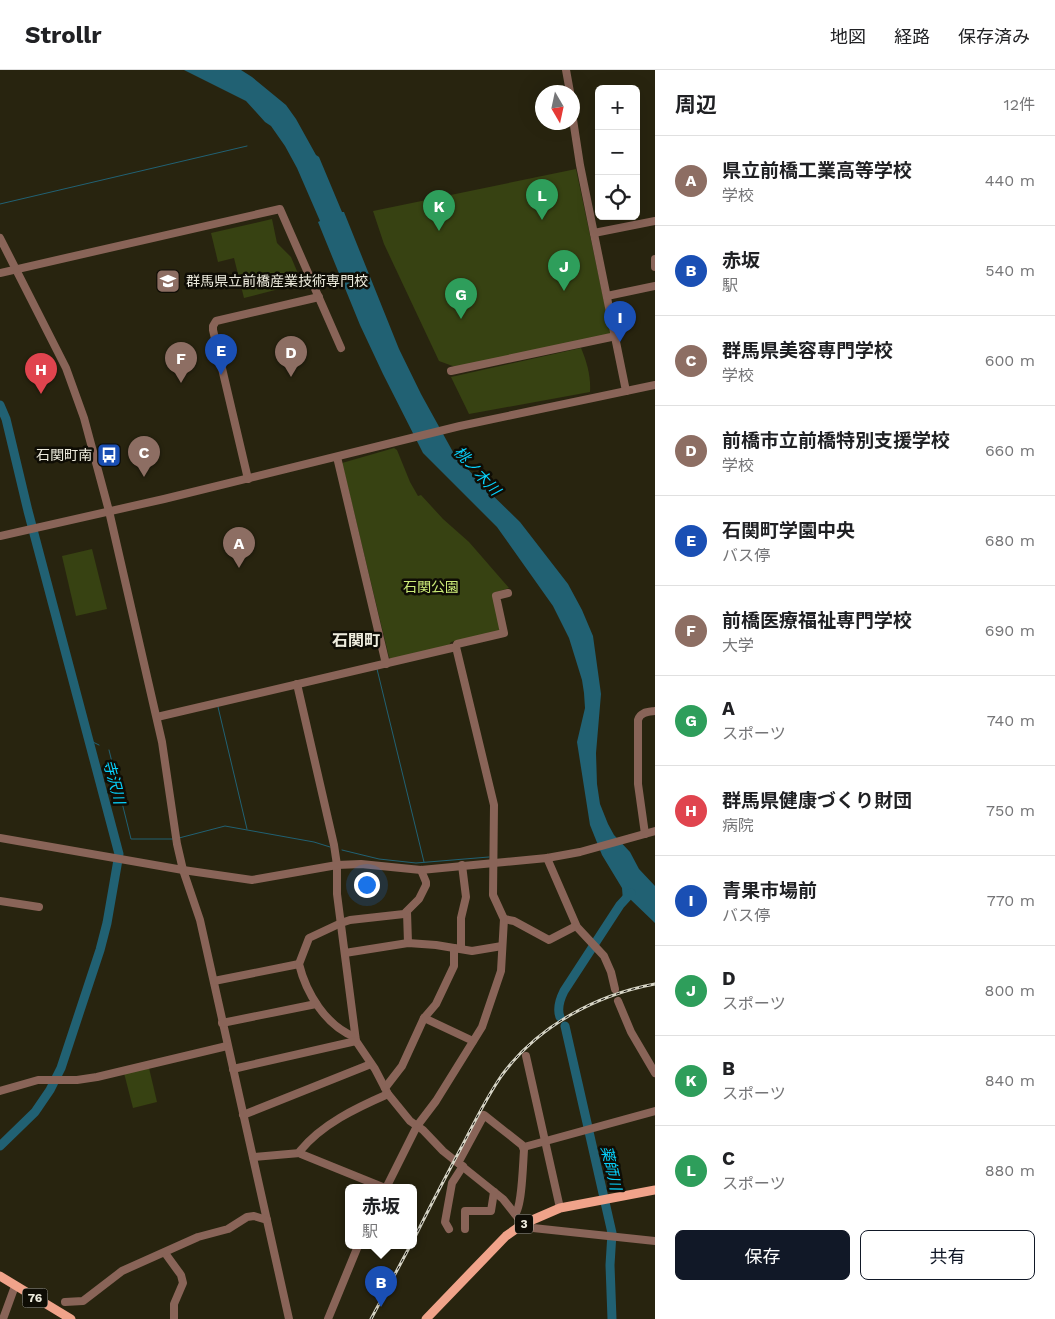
<!DOCTYPE html>
<html lang="ja">
<meta charset="utf-8">
<style>
:root{--surface:#fff;--page:#f2f2f2;--text:#202124;--muted:#757577;--line:#e0e0e0;--accent:#111827}
body{margin:0;font-family:"Work Sans","Noto Sans JP",sans-serif;background:var(--page);color:var(--text)}
.controls{position:absolute;right:15px;top:15px;display:grid;overflow:hidden;border-radius:8px;box-shadow:0 5px 20px #0002}
.controls button{width:45px;height:45px;display:grid;place-items:center;padding:0;border:0;border-bottom:1px solid var(--line);background:var(--surface);color:var(--text);font:25px sans-serif}
.compass{position:absolute;left:535px;top:15px;width:45px;height:45px;border-radius:50%;background:var(--surface);box-shadow:0 5px 20px #0002;rotate:171deg}
.you{position:absolute;left:366px;top:814px;width:18px;height:18px;margin:-12px;border:4px solid #fff;border-radius:50%;background:#1a73e8;box-shadow:0 0 0 8px #1a73e833}
.badge{display:grid;place-items:center;width:32px;height:32px;border-radius:50%;background:var(--accent);color:#fff;font-size:16px;font-weight:700}
.pin{position:absolute;translate:-50% -41px;filter:drop-shadow(0 1px 2px #0008)}
.pin::after{content:'';position:absolute;top:26px;width:18px;height:15px;background:inherit;clip-path:polygon(0 0,100% 0,50% 100%)}
.popup{position:absolute;left:345px;top:1114px;width:72px;height:65px;box-sizing:border-box;display:grid;place-content:center;border-radius:8px;background:var(--surface);filter:drop-shadow(0 1px 4px #0005);font-size:16px;white-space:nowrap;color:var(--muted)}
.popup b{font-size:19px;color:var(--text)}
.popup::after{content:'';position:absolute;left:50%;top:100%;margin-left:-10px;border:10px solid transparent;border-top-color:var(--surface)}
.list{margin:0;padding:0;list-style:none}
h2{display:flex;justify-content:space-between;align-items:center;height:65px;margin:0;padding:0 20px;font-size:21px}
h2 small{font-size:16px;font-weight:400;color:var(--muted)}
.list li{display:grid;grid-template-columns:32px 1fr auto;gap:15px;align-items:center;box-sizing:border-box;height:90px;padding:0 20px;border-top:1px solid var(--line)}
.list b{display:block;font-size:19px;white-space:nowrap}
.list p{margin:0;font-size:16px;white-space:nowrap;color:var(--muted)}
.list em{font-size:16px;font-style:normal;color:var(--muted)}
.actions{display:flex;gap:10px;padding:15px 20px}
.actions a{flex:1;padding:11px 0;border:1px solid var(--accent);border-radius:8px;text-align:center;font-size:18px;color:var(--accent)}
.actions .main{background:var(--accent);color:#fff}
.icon{flex:none;width:28px;height:28px;fill:none;stroke:currentColor;stroke-width:2;stroke-linecap:round;stroke-linejoin:round}
.map{position:relative;flex:none;width:655px;height:1249px;overflow:hidden}
header{display:flex;align-items:center;gap:30px;box-sizing:border-box;height:70px;padding:0 25px;background:var(--surface);border-bottom:1px solid var(--line)}
header strong{font-size:24px}
nav{display:flex;gap:28px;margin-inline-start:auto;font-size:18px}
main{display:flex}
aside{flex:1;background:var(--surface)}
.map>svg:first-child{display:block}
</style>
<header>
<strong>Strollr</strong>
<nav><a>地図</a><a>経路</a><a>保存済み</a></nav>
</header>
<main>
<div class="map">
<svg width="655" height="1249" viewBox="0 0 655 1249">
<rect width="100%" height="100%" fill="#28240f"/>
<g fill="#374212">
<polygon points="576,99 611,264 458,298 439,291 384,174 373,141"/>
<polygon points="272,149 277,173 291,187 302,213 244,228 234,188 218,192 211,163"/>
<path d="M581,278C587,292 591,307 590,322L469,344L451,307Z"/>
<polygon points="394,378 397,380 410,412 418,426 421,425 443,449 469,472 509,518 493,523 501,559 499,561 451,572 449,575 391,589 389,587 342,393"/>
<polygon points="92,479 107,539 76,546 62,486"/>
<polygon points="149,998 157,1032 133,1038 124,1003"/>
</g>
<polygon fill="#216173" points="184,0 241,0 252,7 286,35 296,49 316,85 319,87 342,142 344,142 399,279 421,324 453,382 480,413 520,452 568,514 582,540 593,566 601,624 596,683 597,714 600,734 608,754 614,765 630,782 639,799 655,816 655,853 630,829 623,831 622,818 602,785 590,755 577,672 585,638 584,623 582,610 569,568 553,536 497,457 423,383 383,304 360,255 318,152 320,151 297,98 285,76 271,56 265,52 246,31"/>
<g fill="none" stroke-linecap="round" stroke-linejoin="round">
<g stroke="#216173" stroke-width="1">
<polyline points="0,134 247,76"/>
<polyline points="377,599 424,792"/>
<polyline points="218,637 247,759"/>
<polyline points="89,670 99,675"/>
<polyline points="109,680 131,769 173,769"/>
<polyline points="179,768 225,756 314,772 330,777"/>
<polyline points="342,780 379,789 416,793 489,787"/>
</g>
<g stroke="#216173" stroke-width="9">
<polyline points="0,335 6,349 28,441 119,784 107,853 100,880 61,998 50,1020 35,1042 0,1076"/>
<path d="M560,947C557,939 560,929 564,921L620,835L631,823"/>
<polyline points="565,956 612,1163 610,1195 612,1249"/>
</g>
<g stroke="#896458" stroke-width="8">
<polyline points="566,0 570,22"/>
<polyline points="572,43 580,95 626,321"/>
<polyline points="594,163 655,151"/>
<polyline points="0,168 66,298 84,348 109,441 162,672 177,774 183,800 200,850 289,1249"/>
<polyline points="655,189 655,197"/>
<polyline points="0,203 280,139 341,278"/>
<polyline points="607,226 655,216"/>
<polyline points="451,301 616,266"/>
<polyline points="337,387 386,594"/>
<polyline points="248,409 213,260 213,256 216,251 319,227"/>
<polyline points="0,466 164,429 460,356 655,315"/>
<polyline points="297,614 334,775 337,795 337,824 356,971 375,999 388,1024 410,1051 423,1060 443,1081 503,1129 523,1154 533,1158 655,1171"/>
<polyline points="157,647 456,577 457,574 504,563 496,526 508,523"/>
<path d="M645,764L638,714V650C640,642 648,642 655,641"/>
<polyline points="0,768 183,800 252,810 337,795 361,794 421,800 547,788 580,782 655,761"/>
<polyline points="547,788 577,857 604,886 611,902 615,919"/>
<polyline points="0,831 39,837"/>
<polyline points="407,842 408,873"/>
<polyline points="504,849 514,851 549,870 576,856"/>
<polyline points="461,879 461,848 466,827 462,795"/>
<polyline points="345,883 408,873 436,875 472,881 502,876"/>
<polyline points="214,911 299,894"/>
<polyline points="618,931 631,962 655,1003"/>
<polyline points="424,948 473,971"/>
<polyline points="222,953 316,934"/>
<path d="M355,967C326,956 306,923 299,894L309,868L341,853L350,850L404,844L419,829L426,815V812L421,800"/>
<polyline points="526,986 560,1138"/>
<polyline points="233,999 356,971"/>
<polyline points="385,1018 402,996 424,948 436,934 454,896 454,878"/>
<polyline points="0,1021 38,1010 77,1010 97,1007 227,976"/>
<polyline points="243,1045 371,994"/>
<polyline points="524,1077 655,1041"/>
<polyline points="253,1087 300,1083"/>
<path d="M458,1093L484,1045L522,1075L524,1080C523,1093 522,1137 515,1144"/>
<path d="M385,1118L301,1084L300,1081C322,1054 356,1038 388,1024"/>
<polyline points="386,1118 417,1056 436,1031 482,957 501,901 504,849 493,825 494,735 456,577"/>
<polyline points="449,1159 445,1152 452,1113 463,1096"/>
<polyline points="465,1159 465,1141 491,1141 494,1122"/>
<polyline points="165,1183 181,1205 183,1213 174,1234 174,1249"/>
<polyline points="65,1232 83,1231 122,1201 198,1167 228,1159 247,1147 254,1146 267,1150"/>
<polyline points="3,1249 15,1216"/>
<polyline points="328,1249 358,1176"/>
</g>
<g stroke="#f0a38a" stroke-width="9">
<polyline points="0,1206 71,1249"/>
<polyline points="426,1249 506,1166 523,1154 560,1138 655,1120"/>
</g>
<g stroke="#d6d4c5" stroke-width="3">
<g id="rail">
<path d="M414,1169C429,1138 445,1108 461,1078C474,1053 486,1028 502,1005C538,956 596,925 655,914"/>
<polyline points="371,1249 410,1176"/>
</g>
</g>
<use href="#rail" stroke="#0f0d05" stroke-width="1" stroke-dasharray="4" stroke-linecap="butt"/>
</g>
<defs>
<g id="university-square" transform="scale(1.25)"><rect x="-9" y="-9" width="18" height="18" rx="4" fill="#8d6e63" stroke="#0f0d05"/><path d="M0-5L7-2L0 1L-7-2ZM-4 1L0 2.5L4 1V4Q0 6-4 4Z" fill="#fff"/></g>
<g id="bus-square" transform="scale(1.25)"><rect x="-9" y="-9" width="18" height="18" rx="4" fill="#1a4fb4" stroke="#0f0d05"/><path d="M-5-6H5V4H4V6H2V4H-2V6H-4V4H-5ZM-3.5-4V0h7V-4ZM-3.5 1.2v1.5H-2V1.2ZM2 1.2v1.5H3.5V1.2Z" fill="#fff"/></g>
</defs>
<g fill-rule="evenodd">
<use href="#university-square" x="168" y="211"/>
<use href="#bus-square" x="109" y="385"/>
</g>
<g text-anchor="middle" stroke-width="5" stroke-linejoin="round" paint-order="stroke">
<g fill="#0f0d05" stroke="#aba99d" stroke-width="1">
<rect x="515" y="1144.5" width="18" height="19" rx="4"/>
<rect x="22.5" y="1218.5" width="25" height="19" rx="4"/>
</g>
<g font-size="12" font-weight="bold" fill="#eeecde">
<text x="524" y="1158">3</text>
<text x="35" y="1232">76</text>
</g>
<g font-size="14" fill="#eeecde" stroke="#0f0d05" text-anchor="start">
<text x="186" y="216">群馬県立前橋産業技術専門校</text>
<text x="92" y="390" text-anchor="end">石関町南</text>
</g>
<g font-size="14" fill="#cdec79" stroke="#0f0d05">
<text x="431" y="522">石関公園</text>
</g>
<g font-size="15" font-style="italic" fill="#07d2fe" stroke="#0f0d05">
<text transform="translate(477 401) rotate(47)" y="5">桃ノ木川</text>
<text transform="translate(114 712) rotate(75)" y="5">寺沢川</text>
<text transform="translate(611 1098) rotate(77)" y="5">薬師川</text>
</g>
<g font-size="16" font-weight="bold" fill="#eeecde" stroke="#0f0d05">
<text x="356" y="576">石関町</text>
</g>
</g>
</svg>
<div class="controls">
<button>+</button>
<button>−</button>
<button><svg class="icon" aria-label="locate" viewBox="0 0 24 24"><circle cx="12" cy="12" r="6"/><path d="M12 2v4M12 18v4M2 12h4M18 12h4"/></svg></button>
</div>
<svg class="compass" viewBox="-18 -18 36 36"><path d="M0-13l5 13h-10z" fill="#e53935"/><path d="M0 13l5-13h-10z" fill="#757577"/></svg>
<div class="you"></div>
<div class="pin badge" style="left:239px;top:498px;background:#8d6e63">A</div>
<div class="pin badge" style="left:381px;top:1237px;background:#1a4fb4">B</div>
<div class="popup"><b>赤坂</b>駅</div>
<div class="pin badge" style="left:144px;top:407px;background:#8d6e63">C</div>
<div class="pin badge" style="left:291px;top:307px;background:#8d6e63">D</div>
<div class="pin badge" style="left:221px;top:305px;background:#1a4fb4">E</div>
<div class="pin badge" style="left:181px;top:313px;background:#8d6e63">F</div>
<div class="pin badge" style="left:461px;top:249px;background:#2e9e5b">G</div>
<div class="pin badge" style="left:41px;top:324px;background:#e0444e">H</div>
<div class="pin badge" style="left:620px;top:272px;background:#1a4fb4">I</div>
<div class="pin badge" style="left:564px;top:221px;background:#2e9e5b">J</div>
<div class="pin badge" style="left:439px;top:161px;background:#2e9e5b">K</div>
<div class="pin badge" style="left:542px;top:150px;background:#2e9e5b">L</div>
</div>
<aside>
<h2>周辺<small>12件</small></h2>
<ul class="list">
<li><span class="badge" style="background:#8d6e63">A</span><div><b>県立前橋工業高等学校</b><p>学校</p></div><em>440 m</em></li>
<li><span class="badge" style="background:#1a4fb4">B</span><div><b>赤坂</b><p>駅</p></div><em>540 m</em></li>
<li><span class="badge" style="background:#8d6e63">C</span><div><b>群馬県美容専門学校</b><p>学校</p></div><em>600 m</em></li>
<li><span class="badge" style="background:#8d6e63">D</span><div><b>前橋市立前橋特別支援学校</b><p>学校</p></div><em>660 m</em></li>
<li><span class="badge" style="background:#1a4fb4">E</span><div><b>石関町学園中央</b><p>バス停</p></div><em>680 m</em></li>
<li><span class="badge" style="background:#8d6e63">F</span><div><b>前橋医療福祉専門学校</b><p>大学</p></div><em>690 m</em></li>
<li><span class="badge" style="background:#2e9e5b">G</span><div><b>A</b><p>スポーツ</p></div><em>740 m</em></li>
<li><span class="badge" style="background:#e0444e">H</span><div><b>群馬県健康づくり財団</b><p>病院</p></div><em>750 m</em></li>
<li><span class="badge" style="background:#1a4fb4">I</span><div><b>青果市場前</b><p>バス停</p></div><em>770 m</em></li>
<li><span class="badge" style="background:#2e9e5b">J</span><div><b>D</b><p>スポーツ</p></div><em>800 m</em></li>
<li><span class="badge" style="background:#2e9e5b">K</span><div><b>B</b><p>スポーツ</p></div><em>840 m</em></li>
<li><span class="badge" style="background:#2e9e5b">L</span><div><b>C</b><p>スポーツ</p></div><em>880 m</em></li>
</ul>
<div class="actions"><a class="main">保存</a><a>共有</a></div>
</aside>
</main>
